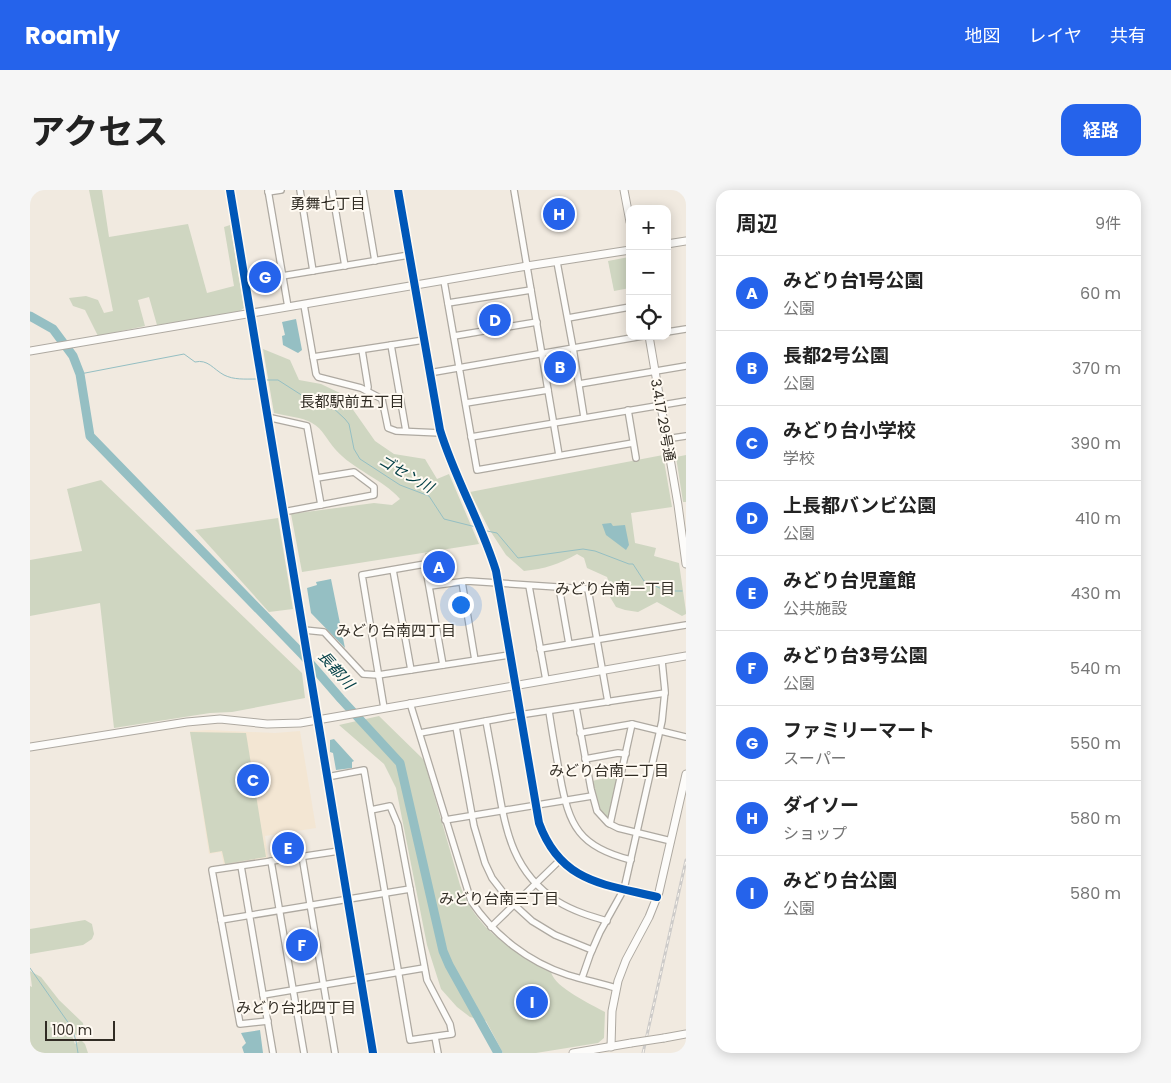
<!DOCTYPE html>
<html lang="ja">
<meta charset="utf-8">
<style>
:root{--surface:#fff;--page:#f6f6f6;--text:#222;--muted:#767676;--line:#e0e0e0;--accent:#2563eb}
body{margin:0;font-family:Poppins,"Noto Sans JP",sans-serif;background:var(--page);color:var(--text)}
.controls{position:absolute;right:15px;top:15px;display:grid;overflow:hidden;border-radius:10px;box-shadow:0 2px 12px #0003}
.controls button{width:45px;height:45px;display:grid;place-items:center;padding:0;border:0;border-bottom:1px solid var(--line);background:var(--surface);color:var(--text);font:25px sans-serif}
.scale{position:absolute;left:15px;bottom:12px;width:70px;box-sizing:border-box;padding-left:5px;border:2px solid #312c24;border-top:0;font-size:14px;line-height:18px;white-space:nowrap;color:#312c24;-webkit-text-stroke:4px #fffaf2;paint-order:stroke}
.you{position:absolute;left:430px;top:414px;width:18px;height:18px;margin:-12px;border:4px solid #fff;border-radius:50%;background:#1a73e8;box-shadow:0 0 0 8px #1a73e833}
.badge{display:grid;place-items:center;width:32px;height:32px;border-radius:50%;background:var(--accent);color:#fff;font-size:16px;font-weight:700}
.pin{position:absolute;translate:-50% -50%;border:2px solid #fff;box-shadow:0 1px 5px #0006}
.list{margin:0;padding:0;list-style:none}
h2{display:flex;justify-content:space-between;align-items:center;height:65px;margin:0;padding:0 20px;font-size:21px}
h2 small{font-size:16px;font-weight:400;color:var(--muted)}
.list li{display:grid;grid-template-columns:32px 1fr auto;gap:15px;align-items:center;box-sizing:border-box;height:75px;padding:0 20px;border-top:1px solid var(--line)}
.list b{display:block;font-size:19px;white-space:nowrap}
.list p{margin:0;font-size:16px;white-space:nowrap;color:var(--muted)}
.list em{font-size:16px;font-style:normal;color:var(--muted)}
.icon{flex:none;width:28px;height:28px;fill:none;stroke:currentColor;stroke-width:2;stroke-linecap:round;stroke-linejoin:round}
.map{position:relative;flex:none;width:656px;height:863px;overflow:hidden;border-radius:15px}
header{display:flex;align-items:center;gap:30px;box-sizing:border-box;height:70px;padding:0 25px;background:var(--accent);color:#fff}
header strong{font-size:24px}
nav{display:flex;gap:28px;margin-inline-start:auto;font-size:18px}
.intro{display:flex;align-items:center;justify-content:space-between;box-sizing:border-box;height:120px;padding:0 30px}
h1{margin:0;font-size:35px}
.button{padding:12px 22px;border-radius:15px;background:var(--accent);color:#fff;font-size:18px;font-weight:700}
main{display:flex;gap:30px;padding:0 30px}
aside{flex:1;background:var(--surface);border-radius:15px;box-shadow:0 2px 12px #0003}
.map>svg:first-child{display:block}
</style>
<header>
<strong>Roamly</strong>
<nav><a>地図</a><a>レイヤ</a><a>共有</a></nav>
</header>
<div class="intro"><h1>アクセス</h1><a class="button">経路</a></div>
<main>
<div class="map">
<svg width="656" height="863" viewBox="0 0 656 863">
<rect width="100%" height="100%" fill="#f1eae0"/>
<polygon fill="#f3e6d3" points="179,540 245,543 270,541 286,638 235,646 238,668 194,676 191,662 179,664 160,541"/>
<g fill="#cfd6c1">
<polygon points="59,0 72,0 79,47 158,34 177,103 204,96 194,37 200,35 214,118 207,123 127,135 119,107 108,110 115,136 68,146 55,120 43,116 39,108 56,106 68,110 74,123 83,121"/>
<polygon points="599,67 600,98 584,101 578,71"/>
<polygon points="472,123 474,134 458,137 456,125"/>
<path d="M233,159L260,170L269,190L291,194L312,204L345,251L364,264L395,269L407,289L419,284L449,354L272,382L261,324L344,313L362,315L370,309C353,289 323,280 305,259C297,250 293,239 282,233C272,227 256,226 244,223Z"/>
<polygon points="541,162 545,188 519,192 515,166"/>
<path d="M633,265L642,317L601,323L605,353L626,358L624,366L649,373L656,422V424L652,426L627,412L608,422L595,420L586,417L580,407L581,398L577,387L557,378L554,368L547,364C530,374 514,379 494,381L476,365L459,339L440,302Z"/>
<polygon points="656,265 656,312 653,312 646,267"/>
<polygon points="71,290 272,483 275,508 202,522 180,523 84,538 70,413 0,426 0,370 52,361 37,299"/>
<polygon points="248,328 263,419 239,422 165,340"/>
<polygon points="416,360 422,390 401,393 395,363"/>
<path d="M349,526L394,570L430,695C447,742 481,758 521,782C525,798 561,814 575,822L574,848L568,853L506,863H473L456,831L440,827L427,817L411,799L397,755L366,598L354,574L309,535Z"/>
<polygon points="160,542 216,543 236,667 195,674 192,661 180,663"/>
<polygon points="589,585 579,627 576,628 567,616 562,591"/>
<polygon points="55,730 62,734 64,744 62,749 53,755 0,764 0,739"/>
<polygon points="282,740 286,766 262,770 257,744"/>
<polygon points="0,781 11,787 29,810 53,833 54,841 49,846 41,843 45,854 51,850 55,854 58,863 0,863 0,796 2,797"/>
</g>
<g fill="#95bfc3">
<polygon points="266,129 272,160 268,163 253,155 252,146 255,145 252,132"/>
<polygon points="581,333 583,336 595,335 599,355 596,360 576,345 572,334"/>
<polygon points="301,389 315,458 281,423 277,398 287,395 286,392"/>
<polygon points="304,549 324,571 322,572 322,578 306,580 303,563 300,562 300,550"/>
<polygon points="230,840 233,863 214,863 212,857 216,853 211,843"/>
</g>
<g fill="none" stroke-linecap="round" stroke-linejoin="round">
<g stroke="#95bfc3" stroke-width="1">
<path d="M50,184L154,164L165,172C178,169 183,179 194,185C204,190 215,189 226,189"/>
<polyline points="236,190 248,190 273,206 300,215 315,229 319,234 324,259 330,269 370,295 399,306 414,329 446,337"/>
<polyline points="457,341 467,343 488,368 553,359 565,361 599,374 603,374 614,391 632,399 636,405 644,401 652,401"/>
<polyline points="0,778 42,838 46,851 48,863"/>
</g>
<polyline stroke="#95bfc3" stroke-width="9" points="0,126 23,139 43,166 50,184 60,246 272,464 311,509 370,573 413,761 419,775 468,863"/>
<g stroke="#aea9a1" stroke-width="8">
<g id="minor">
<polyline points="238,0 258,117"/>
<polyline points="270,0 283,81"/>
<polyline points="302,0 315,76"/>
<polyline points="333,0 345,71"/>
<polyline points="484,0 529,265"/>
<polyline points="238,2 251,0"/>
<polyline points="527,72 543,158 554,227"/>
<polyline points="252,86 379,65"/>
<polyline points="414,91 447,280 603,253"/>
<polyline points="418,113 501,100"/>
<polyline points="274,115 286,184 288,187 331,198 352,209 358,238 366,241 411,243"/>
<polyline points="538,128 600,117"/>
<polyline points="637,142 656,139"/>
<polyline points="424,146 507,132"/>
<polyline points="361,155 376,241"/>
<polyline points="332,160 338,197 337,201"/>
<polyline points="283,167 394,150"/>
<polyline points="399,183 613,146"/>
<polyline points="549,194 656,176"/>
<polyline points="436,213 518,200"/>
<polyline points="598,220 606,268"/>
<polyline points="237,227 277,236 291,315"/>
<polyline points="441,247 656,211"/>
<polyline points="636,249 656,246"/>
<polyline points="253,322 344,305 344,297 324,282 287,288"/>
<polyline points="363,380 381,480"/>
<polyline points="432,392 445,470"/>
<polyline points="400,396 437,391 558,399 578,512"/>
<polyline points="499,396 516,490"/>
<polyline points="529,397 539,454"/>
<polyline points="274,440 294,442 333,484 348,485 479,465"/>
<polyline points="510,459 656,435"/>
<path d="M380,513L441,711C464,745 498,772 538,785C554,790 570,793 586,798"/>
<polyline points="546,517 561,599 567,621 578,633 588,638 641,651"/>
<polyline points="354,518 332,385 395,374 413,475"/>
<path d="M519,521C522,542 526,564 530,586C539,636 549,657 601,670"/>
<path d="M456,531C460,553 464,574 468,596C476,643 484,683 527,711C543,721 560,726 577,731"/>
<polyline points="426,537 444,636 455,673 462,688 479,710 502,731 525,745 562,760"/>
<polyline points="390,543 489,525 635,503"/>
<polyline points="550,543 602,534 656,547"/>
<polyline points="555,569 588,563 596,564"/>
<polyline points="297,587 334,580 380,850 422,844 420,834 397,790 368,635 360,616 341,620"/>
<polyline points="415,630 562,606"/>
<polyline points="580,634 602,534"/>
<polyline points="272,666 305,863"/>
<polyline points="241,671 274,863"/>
<polyline points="211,676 243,863"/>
<polyline points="191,730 380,699"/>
<polyline points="461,737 530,670"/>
<polyline points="552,788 560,765 570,742 594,699 632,531 635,501 632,471"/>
<polyline points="233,805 394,778"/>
<polyline points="238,831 210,834 182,680 309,661"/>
<polyline points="405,847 408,863"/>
</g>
</g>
<g stroke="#aea9a1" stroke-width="9">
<g id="tertiary">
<polyline points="200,0 343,863"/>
<path d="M368,0L410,240C425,289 451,332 466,381L509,633C531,693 574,694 627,707"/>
<polyline points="594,0 600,32"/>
<polyline points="637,54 656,51"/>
<polyline points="619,146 648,315 656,374"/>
<polyline points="0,161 497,76 600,60"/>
<polyline points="0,557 157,532 190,529 237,534 270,533 656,466"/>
<polyline points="634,848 656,844"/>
<polyline points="581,857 582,821 588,791 596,770 619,727 629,702 656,584"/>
<polyline points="543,863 601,853"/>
</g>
</g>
<use href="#minor" stroke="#fdfcfa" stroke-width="5.5"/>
<use href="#tertiary" stroke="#fdfcfa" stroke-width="7"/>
<g stroke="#cdcbc9" stroke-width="3">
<polyline id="rail" points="613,863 656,670"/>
</g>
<use href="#rail" stroke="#fffaf2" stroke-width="1" stroke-dasharray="4" stroke-linecap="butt"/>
<g stroke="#aea9a1" stroke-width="9" stroke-linecap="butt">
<polyline id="tertiary-bridge" points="601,853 634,848"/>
</g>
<use href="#tertiary-bridge" stroke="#fdfcfa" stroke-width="7"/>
<g stroke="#fffaf2" stroke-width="11">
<g id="cycleway">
<polyline points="200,0 343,863"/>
<path d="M368,0L410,240C425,289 451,332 466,381L509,633C531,693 574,694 627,707"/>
</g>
</g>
<use href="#cycleway" stroke="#0057b8" stroke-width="8"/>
</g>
<g text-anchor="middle" stroke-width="4" stroke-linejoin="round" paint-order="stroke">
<g font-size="14" fill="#312c24" stroke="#fffaf2">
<text transform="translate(633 230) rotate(80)" y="5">3.4.17 29号通</text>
</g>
<g font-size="15" fill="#312c24" stroke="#fffaf2">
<text x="298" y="19">勇舞七丁目</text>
<text x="322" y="217">長都駅前五丁目</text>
<text x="585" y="404">みどり台南一丁目</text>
<text x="366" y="446">みどり台南四丁目</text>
<text x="579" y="586">みどり台南二丁目</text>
<text x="469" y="714">みどり台南三丁目</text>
<text x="266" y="823">みどり台北四丁目</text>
</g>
<g font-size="15" font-style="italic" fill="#003e45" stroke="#fffaf2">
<text transform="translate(376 284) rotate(30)" y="5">ゴセン川</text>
<text transform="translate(306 480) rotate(48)" y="5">長都川</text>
</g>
</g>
</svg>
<div class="controls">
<button>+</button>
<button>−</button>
<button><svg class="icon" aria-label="locate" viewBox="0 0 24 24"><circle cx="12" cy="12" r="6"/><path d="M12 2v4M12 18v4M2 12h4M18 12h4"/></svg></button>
</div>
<div class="scale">100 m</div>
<div class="you"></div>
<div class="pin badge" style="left:409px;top:377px">A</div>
<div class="pin badge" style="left:530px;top:177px">B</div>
<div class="pin badge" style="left:223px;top:590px">C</div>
<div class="pin badge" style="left:465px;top:130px">D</div>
<div class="pin badge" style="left:258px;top:658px">E</div>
<div class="pin badge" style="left:272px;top:755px">F</div>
<div class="pin badge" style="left:235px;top:87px">G</div>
<div class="pin badge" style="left:529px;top:24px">H</div>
<div class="pin badge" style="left:502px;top:812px">I</div>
</div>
<aside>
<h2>周辺<small>9件</small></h2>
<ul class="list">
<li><span class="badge">A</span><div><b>みどり台1号公園</b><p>公園</p></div><em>60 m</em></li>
<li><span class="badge">B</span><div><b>長都2号公園</b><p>公園</p></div><em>370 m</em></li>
<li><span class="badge">C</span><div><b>みどり台小学校</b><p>学校</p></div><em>390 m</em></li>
<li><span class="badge">D</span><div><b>上長都バンビ公園</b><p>公園</p></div><em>410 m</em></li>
<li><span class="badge">E</span><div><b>みどり台児童館</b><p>公共施設</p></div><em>430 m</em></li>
<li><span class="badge">F</span><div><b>みどり台3号公園</b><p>公園</p></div><em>540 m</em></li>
<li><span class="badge">G</span><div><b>ファミリーマート</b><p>スーパー</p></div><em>550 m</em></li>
<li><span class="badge">H</span><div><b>ダイソー</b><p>ショップ</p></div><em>580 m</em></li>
<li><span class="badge">I</span><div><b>みどり台公園</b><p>公園</p></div><em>580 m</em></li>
</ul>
</aside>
</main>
